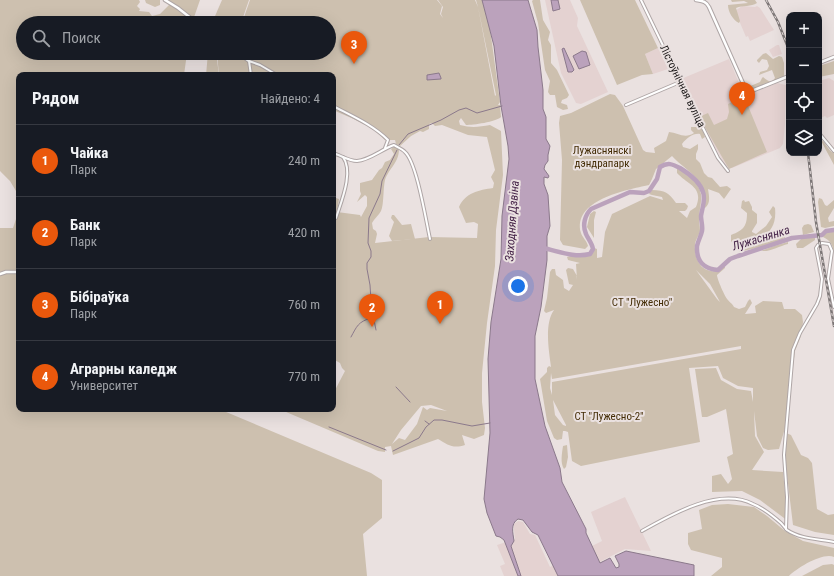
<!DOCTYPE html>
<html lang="ru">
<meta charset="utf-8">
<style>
:root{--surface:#171b24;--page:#242831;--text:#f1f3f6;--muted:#9ea1a6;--line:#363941;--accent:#ea580c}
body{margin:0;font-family:"Roboto Condensed",sans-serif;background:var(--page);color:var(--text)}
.controls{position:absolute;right:12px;top:12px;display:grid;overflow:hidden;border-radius:8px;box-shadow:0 4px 16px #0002}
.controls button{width:36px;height:36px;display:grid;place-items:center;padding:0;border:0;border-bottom:1px solid var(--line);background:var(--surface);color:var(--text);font:20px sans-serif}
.you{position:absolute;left:518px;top:286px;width:14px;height:14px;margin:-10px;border:3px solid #fff;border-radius:50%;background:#1a73e8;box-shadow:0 0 0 6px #1a73e833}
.badge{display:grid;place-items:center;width:26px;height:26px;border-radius:50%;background:var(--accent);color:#fff;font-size:13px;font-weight:700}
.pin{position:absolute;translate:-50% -33px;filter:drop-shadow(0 1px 2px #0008)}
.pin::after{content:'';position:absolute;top:21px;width:14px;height:12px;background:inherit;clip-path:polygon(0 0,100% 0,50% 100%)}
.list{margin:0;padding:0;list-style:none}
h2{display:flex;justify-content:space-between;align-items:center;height:52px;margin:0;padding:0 16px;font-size:17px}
h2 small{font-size:13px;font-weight:400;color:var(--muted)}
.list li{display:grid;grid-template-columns:26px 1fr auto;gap:12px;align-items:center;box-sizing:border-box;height:72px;padding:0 16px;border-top:1px solid var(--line)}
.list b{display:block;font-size:15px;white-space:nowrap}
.list p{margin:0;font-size:13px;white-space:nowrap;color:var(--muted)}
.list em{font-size:13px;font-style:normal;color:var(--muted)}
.icon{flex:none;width:22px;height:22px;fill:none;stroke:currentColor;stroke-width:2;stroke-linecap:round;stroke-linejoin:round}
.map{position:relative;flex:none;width:834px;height:576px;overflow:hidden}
.search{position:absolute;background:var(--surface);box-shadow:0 4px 16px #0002;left:16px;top:16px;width:320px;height:44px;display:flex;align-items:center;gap:10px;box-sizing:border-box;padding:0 14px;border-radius:22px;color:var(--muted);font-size:15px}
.panel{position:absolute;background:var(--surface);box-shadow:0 4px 16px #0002;left:16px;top:72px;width:320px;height:340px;border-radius:8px}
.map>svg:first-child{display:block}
</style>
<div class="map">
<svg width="834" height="576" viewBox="0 0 834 576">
<rect width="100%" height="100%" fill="#eae1e0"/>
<g fill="#e4d2d1">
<polygon points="545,0 570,0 578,18 577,26 608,92 581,104 576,103 561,73"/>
<polygon points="742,6 755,7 757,6 760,8 774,30 750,41 748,36 746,37 735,11"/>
<polygon points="777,45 779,45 782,54 773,57 769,50"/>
<polygon points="658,48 668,69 653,74 645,54"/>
<polygon points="729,59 739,83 746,94 748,95 777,83 786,85 785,124 783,144 780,148 732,168 726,166 710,139 681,79"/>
<polygon points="829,78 834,81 834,115 827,118 825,116 819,119 819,81"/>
<polygon points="625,497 651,551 625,549 572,576 504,576 500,566 505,564 497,545 515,539 514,530 514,524 518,521 523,522 530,534 535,535 550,567 602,541 591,512"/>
</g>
<g fill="#cdc0af" fill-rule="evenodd">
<polygon points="0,0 139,0 140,2 137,6 140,9 139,11 149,12 152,16 160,14 169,5 169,0 200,0 192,23 86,23 79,21 76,23 23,23 23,53 187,53 184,75 19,75 19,196 10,181 0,171"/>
<polygon points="145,0 160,0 160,5 155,7 146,3"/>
<polygon points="222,0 249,0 241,23 212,23"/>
<path d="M250,0H437L442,6L440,14L443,18L441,14L443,7L438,0H475L478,7L495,96L496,95L478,7L476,0H482L490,29L500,102L498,105H500L501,117C496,122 473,125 466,125L461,118L459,121L460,125C471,128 479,127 490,125L501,131L503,175L496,230L495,266L487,323L482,373V402L485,428L484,435L474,439L462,435L465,445C453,449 448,445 438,439L393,455L391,446L385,447V452L378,451L279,409H333V394L345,371L342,368L340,363L333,359V356H336L333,353V197L339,199L337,212L360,215L361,217L367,206V197L365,195L357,202L361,194L360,191V183L372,180L379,170L382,168L385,162L390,160L394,154L391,149L395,146L399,149C399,163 389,168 385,180C383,188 384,205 381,211C379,215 374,219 372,223L373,229L376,231L377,234L375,243L429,237L477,238L478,224L474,222L466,223L459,207C465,193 479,190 493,188L494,183L491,177L495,170L487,137L468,135L442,125L435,126L432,123L429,124V129L423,132L420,131L411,136L400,146L396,144L395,140H385C371,125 351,118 333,110V75H219L217,53H329V23H242ZM431,405L447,411L430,408L427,410L423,407L417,424L405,440L399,438L392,444L401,430L421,406Z"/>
<polygon points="533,0 540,0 543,20 550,32 548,40 551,45 551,63 557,70 569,95 567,98 562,100 561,103 567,105 568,109 563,110 557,107 555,95 550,95 548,92 550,81 545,70 538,23 532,1"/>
<polygon points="580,0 635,0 658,48 645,54 653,74 642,75 617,85"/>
<path d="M731,0H755L757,3C751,7 743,5 736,8L740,21L739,23C733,20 728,12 728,5L748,3L744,1L732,2Z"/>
<polygon points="208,53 216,53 219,75 206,75"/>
<path d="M766,53L773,59L779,56L782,57L784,63V76L781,78L748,91L746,88L748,87L760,82L762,78L763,77C768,81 771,84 775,78L772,70L759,75L760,72L767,70L769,66L767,60L762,59L759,63L757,61V60L763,54Z"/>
<polygon points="834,61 834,74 819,77 819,66"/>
<path d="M610,94L615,95L623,106L643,150L646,152L655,153L654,148L666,141L669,132C678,133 685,139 694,133L691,130V127H698L703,130L705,137L702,139L700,134C693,133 687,138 682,144L683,147L690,149L698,144V149L696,154V159L700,163L704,173L708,177L712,178L720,187L727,186L731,189L724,199L719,193L708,189C709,196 711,203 705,208L704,207C706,177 689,174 672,156L656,169L652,179L649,185C626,190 572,200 581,233C582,237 587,241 588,246L585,249L563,245L560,240L562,160L559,123L560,116L571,113Z"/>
<polygon points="744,96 767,152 729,169 699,117 708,113 714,125 727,119 729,112 728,104"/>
<path d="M820,139C826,142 827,150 834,153V165Z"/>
<path d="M677,168C687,173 699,182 701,194C702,203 699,210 699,219C699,223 700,227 700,231C699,236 695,240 695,245C694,254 698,265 705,269C713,273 718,271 725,266V268L717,275C717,279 725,297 728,300C730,303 732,303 734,307L739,309L745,307L748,301L750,299L752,303L745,314L756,313L755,306L763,301L782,302L784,309H795L802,315L803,322L801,336L795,351L785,428L779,449L768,450L763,448L757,436L754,411L755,436L764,452L752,470L783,472L788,521L760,500L742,491L712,492V476L721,474L728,484L732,479L727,457L733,454L726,409L707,417H702L695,369L716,368L721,380L737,389L751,391L753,402V388L738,386L723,378L718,366L689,368L700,442L581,466L572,461L568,432L565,431H563L562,439L557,440L554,438L547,421L540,379L547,372V368L549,366L551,367C549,351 544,324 554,310L546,313L544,311L547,298L550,272L552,269H555L556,275L563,280L564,288L569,291L573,285L569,284L566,270L568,268L573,269L577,276V280L576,264L580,263L568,260L567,257C579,252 585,265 594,248L597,249V258L602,257L605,232L612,214L650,196L663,200L662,197L652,195L649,194L652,190C665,190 669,193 676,203H685L688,206L687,209L685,211H679L687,218L690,211L696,207C704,187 688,185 677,173ZM696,270L710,284L720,302L717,299ZM741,346V349L552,382V395L550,388L551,373L552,379ZM553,400L566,425V426L563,425L555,415Z"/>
<polygon points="819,198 822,199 825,205 827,206 834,200 834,208 828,218 829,222 834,221 834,226 825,228 821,227 818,202"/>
<path d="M744,200L745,202L749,201L752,207V210L757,214V223L752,231V232L756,234L766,226L772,217L769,212L773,206L775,208C778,235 757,243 734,245L731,241V235C744,230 747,226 747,213L741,208L742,201Z"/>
<polygon points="19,210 19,409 219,409 371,473 382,480 382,518 363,534 367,576 0,576 0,228 13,228"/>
<polygon points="594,211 596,212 594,220 594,238 587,227 590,214"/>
<polygon points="392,215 394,215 402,225 411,224 415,239 392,241 389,236 394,222 391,218"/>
<polygon points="808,224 811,225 814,232 803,235 802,228 804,225"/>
<path d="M834,231V254C833,245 831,241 823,237L825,232Z"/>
<polygon points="785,236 785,238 765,246 739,252 740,248 749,245 765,242 774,237"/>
<polygon points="815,237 815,240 803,248 797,248 796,244 802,238"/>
<path d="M788,242V244C779,246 771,252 761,251L774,246Z"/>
<polygon points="786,433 791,435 801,455 808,458 812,463 817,509 828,515 834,514 834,535 815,532 793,525 786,467"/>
<path d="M567,445L568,457L566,467L564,469C560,463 562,453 563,446Z"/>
<path d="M728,504L754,507L767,516L785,531L803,541L834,548V557C823,552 797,568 789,576H711L722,567V558L691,550L688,544V533L702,529L699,510L712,505Z"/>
<polygon points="832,564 834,565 834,576 802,576 823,565"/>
</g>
<g fill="#bba2bc" stroke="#8b798b">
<path d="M482,0H528L537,30L538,47L543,90V109L546,117V139L550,146L548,155V161L545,165L544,169L549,176L548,178L544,177V184L548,195L550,226L547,236V260L541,307L535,336V379L545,426L560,468L562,482L586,529V533L600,563L610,558L616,568L619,567V564L615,556L626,551L694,565V576H558L538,535L532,532L523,520L518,519C510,524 513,533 514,541L511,546L521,576H518L504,540L500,537L496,536L487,513L484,499L490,433L488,359L491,322L501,259L502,216L509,159L508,146L501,106L494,46Z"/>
<polygon points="551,0 558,0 560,9 553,11"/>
<polygon points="564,48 574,70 572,72 568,72 562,49"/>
<polygon points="582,51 586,52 590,65 579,69 573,56"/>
<polygon points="439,73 441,78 441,79 427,80 427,75"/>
</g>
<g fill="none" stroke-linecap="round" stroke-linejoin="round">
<g stroke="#8b798b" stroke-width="1">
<polyline points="399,145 408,134 441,120 459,110 466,108 477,113 502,106"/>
<polyline points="372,318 374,320 376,330"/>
<path d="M351,337C357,326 358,322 371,318L372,316L370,285L367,269V263L371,257V251L368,243L369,218L380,194L382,181L397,150"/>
<polyline points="396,387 410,402"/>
<polyline points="425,421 429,424"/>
<polyline points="329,427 386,450"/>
<polyline points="393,451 419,438 426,427 434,420 442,420 472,426 490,423"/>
</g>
<path stroke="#bba2bc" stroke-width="4.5" d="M543,248C558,251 574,258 590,254L593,249C592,243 588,239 586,234C582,225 585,215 591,209L630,192L644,193L649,191L657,179L660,167C668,162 672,164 680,168C688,173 700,182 703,192C706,200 702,208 701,216C701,221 703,226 702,231C701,236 698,241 697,246C696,261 704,269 718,270L730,259L738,256L792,238L822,235L826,231L834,230"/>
<g stroke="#afa6a6" stroke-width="4">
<g id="minor">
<polyline points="641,0 698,118 718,158 728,171"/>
<polyline points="251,75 249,61 260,65 277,75"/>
<polyline points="626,105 680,82"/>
<path d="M333,106C352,116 373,125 388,140L385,148"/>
<polyline points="819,133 834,151"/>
<path d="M333,153C340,155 349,161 357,161C370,160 382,149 394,145C397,147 402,149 405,152C417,163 426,221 430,239"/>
<path d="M336,218C341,202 354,172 343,157"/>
<polyline points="786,529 787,497 784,455 793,350 800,333 817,304 820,296 822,279 816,248 818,245 822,243 829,244 832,251 828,279 834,307"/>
<path d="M642,531C672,514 719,487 753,504C763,508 773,516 781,523C783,525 785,528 787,530C800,539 819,539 834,542"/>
</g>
</g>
<g stroke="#afa6a6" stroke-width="4.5">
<g id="tertiary">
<polyline points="165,0 178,8 197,23"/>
<path d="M696,0C702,1 706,1 709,7L746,90L749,92L789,76"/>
<polyline points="238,53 249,61"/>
<polyline points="819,63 834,57"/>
<polyline points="0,274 6,272 19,272"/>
</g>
</g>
<use href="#minor" stroke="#fff" stroke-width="2"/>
<use href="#tertiary" stroke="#fff" stroke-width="2.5"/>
<g stroke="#7c7676" stroke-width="2.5">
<g id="rail">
<polyline points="766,0 778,22 789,50"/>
<polyline points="808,153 816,222 834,326"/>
</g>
</g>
<use href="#rail" stroke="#eae1e0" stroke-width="1" stroke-dasharray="3" stroke-linecap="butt"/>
</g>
<g text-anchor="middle" stroke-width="4" stroke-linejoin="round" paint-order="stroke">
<g font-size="11" fill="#1c1919" stroke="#eae1e0">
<text transform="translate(683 86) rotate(64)" y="4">Лістоўнічная вуліца</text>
</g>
<g font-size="11" fill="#442d06" stroke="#eae1e0">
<text x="602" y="154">Лужаснянскі<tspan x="602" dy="13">дэндрапарк</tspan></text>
<text x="642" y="306">СТ "Лужесно"</text>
<text x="609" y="420">СТ "Лужесно-2"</text>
</g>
<g font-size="12" font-style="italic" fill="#462449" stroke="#eae1e0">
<text transform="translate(512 221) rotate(-86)" y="4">Заходняя Дзвіна</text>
<text transform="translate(761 238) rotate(-17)" y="4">Лужаснянка</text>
</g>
</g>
</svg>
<div class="controls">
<button>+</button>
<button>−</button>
<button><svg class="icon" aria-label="locate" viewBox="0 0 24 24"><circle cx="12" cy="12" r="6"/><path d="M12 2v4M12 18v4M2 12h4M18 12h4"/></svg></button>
<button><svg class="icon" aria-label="layers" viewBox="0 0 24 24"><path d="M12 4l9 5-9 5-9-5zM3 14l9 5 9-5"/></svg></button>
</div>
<div class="you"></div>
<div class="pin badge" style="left:440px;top:324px">1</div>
<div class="pin badge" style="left:372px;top:327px">2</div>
<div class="pin badge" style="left:354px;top:64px">3</div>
<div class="pin badge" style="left:742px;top:115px">4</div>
<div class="search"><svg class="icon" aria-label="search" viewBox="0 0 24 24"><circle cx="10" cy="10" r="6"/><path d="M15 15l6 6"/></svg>Поиск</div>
<section class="panel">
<h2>Рядом<small>Найдено: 4</small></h2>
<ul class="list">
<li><span class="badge">1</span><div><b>Чайка</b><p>Парк</p></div><em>240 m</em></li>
<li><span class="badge">2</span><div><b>Банк</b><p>Парк</p></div><em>420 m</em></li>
<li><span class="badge">3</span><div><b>Бібіраўка</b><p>Парк</p></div><em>760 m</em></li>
<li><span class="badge">4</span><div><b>Аграрны каледж</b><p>Университет</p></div><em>770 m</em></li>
</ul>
</section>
</div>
